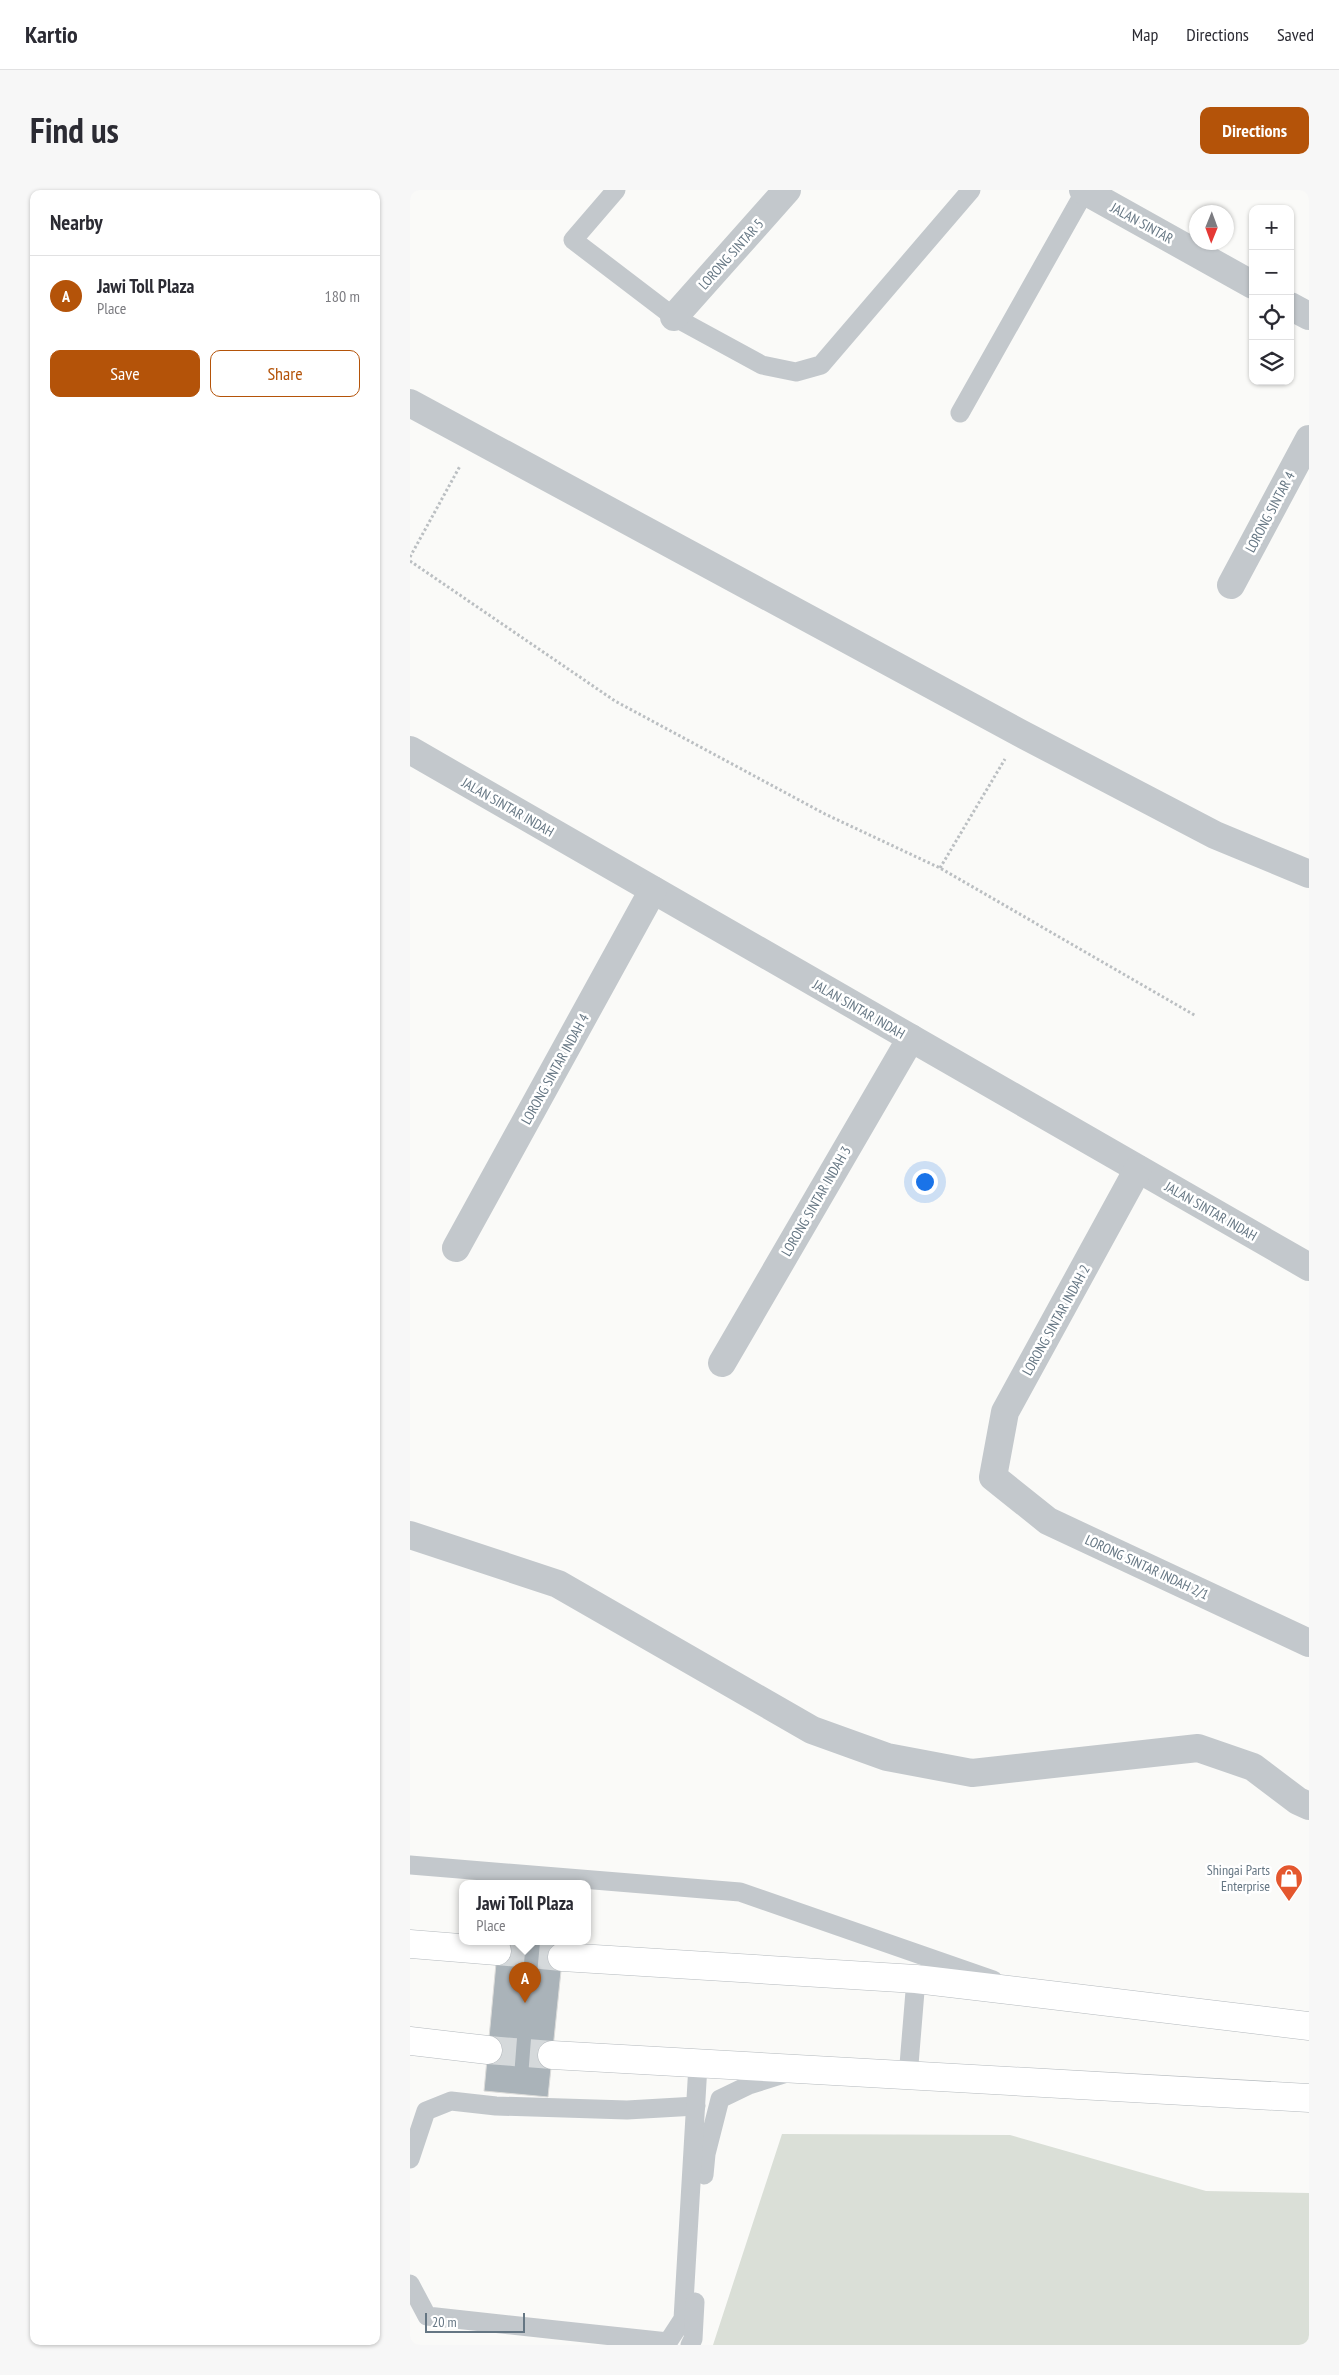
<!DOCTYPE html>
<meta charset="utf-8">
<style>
:root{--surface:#fff;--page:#f7f7f7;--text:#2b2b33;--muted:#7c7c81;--line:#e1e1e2;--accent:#b45309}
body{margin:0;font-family:"PT Sans Narrow",sans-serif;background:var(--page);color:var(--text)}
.controls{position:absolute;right:15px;top:15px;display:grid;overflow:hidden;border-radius:10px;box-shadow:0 1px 4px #0004}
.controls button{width:45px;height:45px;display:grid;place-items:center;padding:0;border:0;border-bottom:1px solid var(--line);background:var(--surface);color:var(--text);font:25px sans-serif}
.compass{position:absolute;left:779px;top:15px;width:45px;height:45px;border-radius:50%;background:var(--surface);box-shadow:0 1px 4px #0004;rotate:181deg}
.scale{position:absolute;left:15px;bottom:12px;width:100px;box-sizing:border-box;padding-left:5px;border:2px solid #657683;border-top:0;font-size:14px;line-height:18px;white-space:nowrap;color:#657683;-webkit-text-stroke:4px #fff;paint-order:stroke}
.you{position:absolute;left:514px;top:991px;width:18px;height:18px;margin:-12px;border:4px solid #fff;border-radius:50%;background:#1a73e8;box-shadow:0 0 0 8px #1a73e833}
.badge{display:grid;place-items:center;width:32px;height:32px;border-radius:50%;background:var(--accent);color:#fff;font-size:16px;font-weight:700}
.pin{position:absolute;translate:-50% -41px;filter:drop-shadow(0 1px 2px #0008)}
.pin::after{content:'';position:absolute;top:26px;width:18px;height:15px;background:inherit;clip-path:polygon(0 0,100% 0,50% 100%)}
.popup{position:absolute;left:49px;top:1690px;width:132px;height:65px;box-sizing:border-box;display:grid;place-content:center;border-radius:10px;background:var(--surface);filter:drop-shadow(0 1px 4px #0005);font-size:16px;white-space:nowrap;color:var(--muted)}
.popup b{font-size:19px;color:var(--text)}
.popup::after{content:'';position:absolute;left:50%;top:100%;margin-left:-10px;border:10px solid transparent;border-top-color:var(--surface)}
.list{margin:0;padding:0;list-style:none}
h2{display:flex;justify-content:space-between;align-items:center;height:65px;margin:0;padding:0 20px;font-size:21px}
h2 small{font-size:16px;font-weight:400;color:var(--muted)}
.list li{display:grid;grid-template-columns:32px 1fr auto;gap:15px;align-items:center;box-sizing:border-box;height:80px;padding:0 20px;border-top:1px solid var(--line)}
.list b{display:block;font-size:19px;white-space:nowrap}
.list p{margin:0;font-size:16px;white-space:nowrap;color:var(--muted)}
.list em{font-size:16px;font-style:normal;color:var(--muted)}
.actions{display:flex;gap:10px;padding:15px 20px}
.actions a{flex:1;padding:11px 0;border:1px solid var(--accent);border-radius:10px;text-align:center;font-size:18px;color:var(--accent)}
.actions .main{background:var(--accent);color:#fff}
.icon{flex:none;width:28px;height:28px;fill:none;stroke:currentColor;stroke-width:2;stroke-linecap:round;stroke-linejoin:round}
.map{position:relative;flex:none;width:899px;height:2155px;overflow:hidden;border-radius:10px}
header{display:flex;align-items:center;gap:30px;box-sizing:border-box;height:70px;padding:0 25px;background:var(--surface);border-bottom:1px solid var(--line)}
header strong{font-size:24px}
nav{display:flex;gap:28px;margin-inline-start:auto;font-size:18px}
.intro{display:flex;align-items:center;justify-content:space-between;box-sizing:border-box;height:120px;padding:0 30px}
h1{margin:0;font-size:35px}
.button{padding:12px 22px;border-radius:10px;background:var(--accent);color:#fff;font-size:18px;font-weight:700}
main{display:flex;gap:30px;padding:0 30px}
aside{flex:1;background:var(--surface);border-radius:10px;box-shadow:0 1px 4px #0004}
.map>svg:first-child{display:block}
</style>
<header>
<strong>Kartio</strong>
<nav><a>Map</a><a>Directions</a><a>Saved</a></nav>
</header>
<div class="intro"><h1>Find us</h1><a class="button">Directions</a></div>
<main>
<aside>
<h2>Nearby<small></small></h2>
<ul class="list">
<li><span class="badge">A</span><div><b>Jawi Toll Plaza</b><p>Place</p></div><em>180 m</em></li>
</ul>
<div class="actions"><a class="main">Save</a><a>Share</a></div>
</aside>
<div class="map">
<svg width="899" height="2155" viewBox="0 0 899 2155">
<rect width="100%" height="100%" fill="#fafaf8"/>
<polygon fill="#dadfd7" points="372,1944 600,1945 796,2001 899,2003 899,2155 303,2155"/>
<polygon fill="#aab3b9" stroke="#dcdcda" points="88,1752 154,1752 138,1907 74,1901"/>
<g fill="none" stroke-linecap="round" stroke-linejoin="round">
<g stroke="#d5d9db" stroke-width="28" stroke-dasharray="28 14" stroke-linecap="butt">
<polyline points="87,1761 152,1767"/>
<polyline points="78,1860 142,1865"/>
</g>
<g stroke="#b4b9bd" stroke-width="29">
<g id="highway">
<polyline points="0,1754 87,1761"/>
<polyline points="152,1767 506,1789 899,1836"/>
<polyline points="0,1851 78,1860"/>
<polyline points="142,1865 899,1908"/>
</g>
</g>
<g stroke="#bbbfc2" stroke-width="3" stroke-dasharray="2.5 2.5" stroke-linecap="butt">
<polyline points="0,367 50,276"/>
<polyline points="0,371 205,511 415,624 530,678 786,826"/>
<polyline points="530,678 595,569"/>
</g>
<g stroke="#c3c8cc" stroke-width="19">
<polyline points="206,0 163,50 264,127 352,175 386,182 411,175 561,0"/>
<polyline points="550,223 675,1"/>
<polyline points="0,1675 330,1702 583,1790"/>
<polyline points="498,1887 506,1789"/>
<polyline points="0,1969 16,1921 41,1911 86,1916 217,1920 286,1916"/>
<polyline points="294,1985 296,1964 310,1909 339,1895 377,1883"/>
<polyline points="0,2094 17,2126 258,2152 273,2129 288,1875"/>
<polyline points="280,2155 283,2149 285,2112"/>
</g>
<g stroke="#c3c8cc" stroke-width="28">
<polyline points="673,0 843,95"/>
<polyline points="880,116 899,126"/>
<polyline points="264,127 377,0"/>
<polyline points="0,213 610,543 805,645 899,684"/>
<polyline points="821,395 899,249"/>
<polyline points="0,560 899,1077"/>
<polyline points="728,979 595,1222 583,1287 638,1331 899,1453"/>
<polyline points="46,1058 243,700"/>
<polyline points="312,1173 501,848"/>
<polyline points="0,1345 148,1394 402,1540 477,1567 562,1583 788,1558 843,1577 888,1611 899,1616"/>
</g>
<use href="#highway" stroke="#fff" stroke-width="28"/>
</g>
<defs>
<g id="shop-pin" transform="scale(1.4375)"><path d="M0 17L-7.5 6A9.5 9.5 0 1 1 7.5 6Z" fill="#e4572e" stroke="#fff"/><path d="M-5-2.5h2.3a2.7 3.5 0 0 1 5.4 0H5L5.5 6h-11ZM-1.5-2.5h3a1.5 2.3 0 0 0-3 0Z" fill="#fff"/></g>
</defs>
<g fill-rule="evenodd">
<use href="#shop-pin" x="879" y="1688"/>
</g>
<g text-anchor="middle" stroke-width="5" stroke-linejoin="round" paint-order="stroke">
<g font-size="14" fill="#657683" stroke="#fff">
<text transform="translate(732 33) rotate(29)" y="5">JALAN SINTAR</text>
<text transform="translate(321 64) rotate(-48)" y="5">LORONG SINTAR 5</text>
<text transform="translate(860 322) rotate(-62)" y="5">LORONG SINTAR 4</text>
<text transform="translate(98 617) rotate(30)" y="5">JALAN SINTAR INDAH</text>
<text transform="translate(449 819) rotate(30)" y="5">JALAN SINTAR INDAH</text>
<text transform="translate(145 879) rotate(-61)" y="5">LORONG SINTAR INDAH 4</text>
<text transform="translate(406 1011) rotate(-60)" y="5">LORONG SINTAR INDAH 3</text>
<text transform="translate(801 1021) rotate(30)" y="5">JALAN SINTAR INDAH</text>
<text transform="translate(646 1130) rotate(-61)" y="5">LORONG SINTAR INDAH 2</text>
<text transform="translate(737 1377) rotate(25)" y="5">LORONG SINTAR INDAH 2/1</text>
</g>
<g font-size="14" fill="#657683" stroke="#fff" text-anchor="end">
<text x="860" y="1685">Shingai Parts<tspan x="860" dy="16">Enterprise</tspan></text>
</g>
</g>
</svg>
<div class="controls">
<button>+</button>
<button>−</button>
<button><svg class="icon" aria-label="locate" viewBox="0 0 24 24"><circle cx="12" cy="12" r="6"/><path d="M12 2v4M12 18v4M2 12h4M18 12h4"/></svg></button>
<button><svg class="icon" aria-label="layers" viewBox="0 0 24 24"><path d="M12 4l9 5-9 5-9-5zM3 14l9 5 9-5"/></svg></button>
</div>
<svg class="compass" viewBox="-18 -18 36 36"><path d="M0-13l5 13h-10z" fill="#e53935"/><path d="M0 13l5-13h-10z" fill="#7c7c81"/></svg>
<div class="scale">20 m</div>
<div class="you"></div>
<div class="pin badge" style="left:115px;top:1813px">A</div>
<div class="popup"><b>Jawi Toll Plaza</b>Place</div>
</div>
</main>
